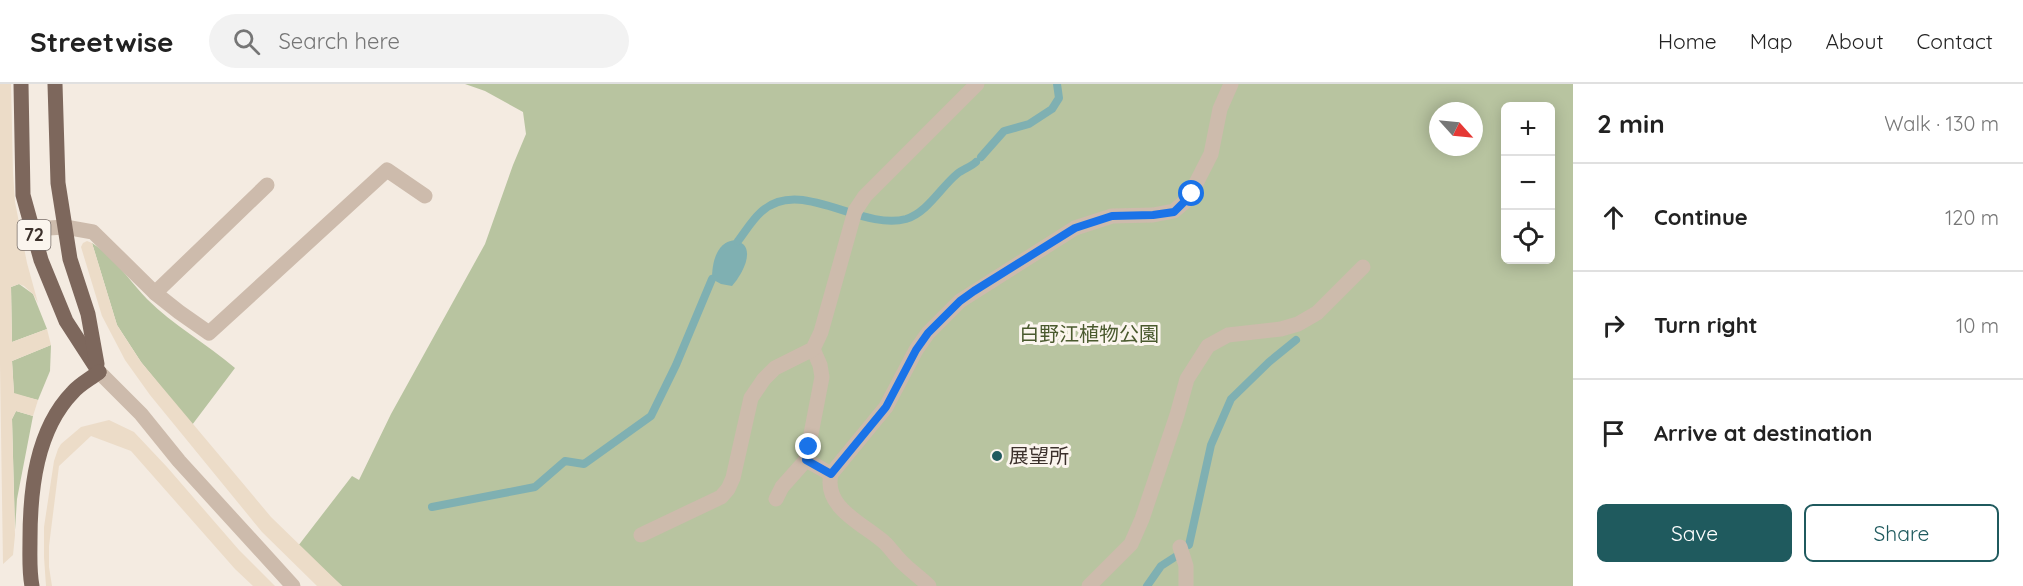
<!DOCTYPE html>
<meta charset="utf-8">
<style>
:root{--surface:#fff;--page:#f2f2f2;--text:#222;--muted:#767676;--line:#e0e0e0;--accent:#1f5a5e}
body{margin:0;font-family:Quicksand,"Noto Sans JP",sans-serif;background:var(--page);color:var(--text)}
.controls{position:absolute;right:18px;top:18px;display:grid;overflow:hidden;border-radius:9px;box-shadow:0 3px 15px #0003}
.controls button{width:54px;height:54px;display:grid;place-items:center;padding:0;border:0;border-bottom:2px solid var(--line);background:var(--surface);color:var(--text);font:30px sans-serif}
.compass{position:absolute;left:1429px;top:18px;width:54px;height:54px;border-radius:50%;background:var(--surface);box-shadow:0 3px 15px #0003;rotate:117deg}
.stop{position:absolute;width:18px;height:18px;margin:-14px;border:4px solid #1a73e8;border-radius:50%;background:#fff}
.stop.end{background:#1a73e8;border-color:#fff;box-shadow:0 2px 6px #0008}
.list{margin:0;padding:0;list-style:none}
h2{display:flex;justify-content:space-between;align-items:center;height:78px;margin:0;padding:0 24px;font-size:26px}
h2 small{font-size:20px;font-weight:400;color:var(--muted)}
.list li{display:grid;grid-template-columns:39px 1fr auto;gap:18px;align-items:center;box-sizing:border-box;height:108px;padding:0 24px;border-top:2px solid var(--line)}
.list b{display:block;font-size:22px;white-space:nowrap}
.list em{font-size:20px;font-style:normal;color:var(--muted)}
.actions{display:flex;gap:12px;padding:18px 24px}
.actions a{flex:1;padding:14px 0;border:2px solid var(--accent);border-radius:9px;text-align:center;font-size:21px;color:var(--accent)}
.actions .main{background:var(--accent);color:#fff}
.icon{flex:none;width:33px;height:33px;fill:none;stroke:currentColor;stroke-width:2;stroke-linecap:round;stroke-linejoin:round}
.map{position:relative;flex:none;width:1573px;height:502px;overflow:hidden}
header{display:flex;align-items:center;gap:36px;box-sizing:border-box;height:84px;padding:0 30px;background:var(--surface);border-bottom:2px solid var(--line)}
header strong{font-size:28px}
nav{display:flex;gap:33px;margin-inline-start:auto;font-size:21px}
.search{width:420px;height:54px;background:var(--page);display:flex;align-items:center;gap:15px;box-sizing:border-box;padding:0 21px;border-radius:33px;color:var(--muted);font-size:22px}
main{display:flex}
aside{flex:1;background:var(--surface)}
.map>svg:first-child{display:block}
</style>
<header>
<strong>Streetwise</strong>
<div class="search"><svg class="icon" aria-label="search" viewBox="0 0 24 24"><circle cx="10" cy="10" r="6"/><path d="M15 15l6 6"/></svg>Search here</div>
<nav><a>Home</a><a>Map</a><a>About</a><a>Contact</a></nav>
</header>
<main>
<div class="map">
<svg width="1573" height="502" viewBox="0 0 1573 502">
<rect width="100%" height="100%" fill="#f4ebe1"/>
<g fill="#b8c4a0" fill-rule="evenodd">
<path d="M465,0H1573V502H342L298,462L352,392L359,396L391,330L485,160L513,81L526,50L523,28L485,7ZM1506,22H1550V176H1506ZM1438,27H1474V63H1438Z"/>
<path d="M92,159C114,173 129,196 147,215C173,241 207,260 235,284L192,341L141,278L117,241Z"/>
<polygon points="19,200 33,210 47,245 12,258 11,203"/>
<polygon points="51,261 50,287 38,316 14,310 12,277"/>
<polygon points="16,327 33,332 17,415 15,446 12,335"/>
</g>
<g fill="#ecdcc8">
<polygon points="0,0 11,0 13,89 15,118 27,179 38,219 33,210 24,202 19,200 11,203 12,258 47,245 51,261 12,277 14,309 38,316 33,332 16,327 12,335 15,451 13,471 3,480 0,280"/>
<polygon points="87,157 92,159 117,241 141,278 271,433 342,502 317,502 262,448 150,311 125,276 102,232 81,163 83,159"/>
<polygon points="109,336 134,348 167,383 239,466 275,502 253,502 235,485 131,367 91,352 59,382 49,462 49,483 52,502 46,502 44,473 44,443 54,377 58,365 61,360 81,343"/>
</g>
<path fill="#7fb0b2" d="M735,156C737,156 743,160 744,161C753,172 740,193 732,202L721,200L712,195C712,179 716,158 735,156Z"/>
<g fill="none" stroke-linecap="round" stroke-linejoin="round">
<g stroke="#7fb0b2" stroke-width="8">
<polyline points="981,73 1004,47 1029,40 1052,25 1059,14 1057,0"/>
<path d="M738,157C745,148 752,136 761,128C800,92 860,147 906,135C927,129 941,103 957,90C963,85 971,83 976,78"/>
<polyline points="432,423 535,403 565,377 584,380 651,332 676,281 712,195"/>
<polyline points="1186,462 1189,461 1211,361 1231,315 1269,278 1296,256"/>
<polyline points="1147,502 1161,482 1175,473"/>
</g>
<g stroke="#cdbbac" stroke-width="15">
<polyline points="32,145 65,143 93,148 155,209 179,228 209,249 387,86 425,112"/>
<polyline points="155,209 267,101"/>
<polyline points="813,265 820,281 822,293 806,376 831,390"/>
<polyline points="99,288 141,330 179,377 293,502"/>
<polyline points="776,415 782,403 806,376"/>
<polyline points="641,451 721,413 728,405 733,394 751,314 764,295 775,284 813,265 821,248 855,127 865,112 977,0"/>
<polyline points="1180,463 1186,482 1186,502"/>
<path d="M929,502C921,494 912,488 904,480C897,474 892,466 885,459C864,440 823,424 831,390L886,323L916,266L928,249L960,217L1075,144L1112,132L1153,131L1174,127L1188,115L1211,70L1220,25L1231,0"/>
<polyline points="1089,502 1131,460 1142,435 1177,331 1187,295 1208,262 1228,251 1281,245 1298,240 1317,229 1363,183"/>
</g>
<g stroke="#7d675c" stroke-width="15">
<polyline points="21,0 23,111 41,176 66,237 99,288"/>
<polyline points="55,0 58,99 70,175 88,230 97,280"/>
<path d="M32,502C29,487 30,471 30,456C30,406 36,346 73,308C80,300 90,295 99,288"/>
</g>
</g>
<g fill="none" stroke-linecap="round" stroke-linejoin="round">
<polyline stroke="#1a73e8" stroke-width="8" points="809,363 806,376 831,390 886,323 916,266 928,249 960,217 974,207 1075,144 1112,132 1153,131 1174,128 1192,110"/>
</g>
<circle fill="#1f5a5e" stroke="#fbf5ee" stroke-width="2" cx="997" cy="372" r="6"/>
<g text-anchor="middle" stroke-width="6" stroke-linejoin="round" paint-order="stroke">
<rect fill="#fbf5ee" stroke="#756b66" stroke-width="1.5" x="17.5" y="136" width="33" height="30" rx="4.5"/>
<g font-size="18" font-weight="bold" fill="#3b302b">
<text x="34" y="157">72</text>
</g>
<g font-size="20" fill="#4a5a2e" stroke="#fbf5ee">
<text x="1089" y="257">白野江植物公園</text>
</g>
<g font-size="20" fill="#3b302b" stroke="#fbf5ee" text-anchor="start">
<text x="1009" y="379">展望所</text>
</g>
</g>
</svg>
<div class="controls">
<button>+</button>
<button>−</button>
<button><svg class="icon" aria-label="locate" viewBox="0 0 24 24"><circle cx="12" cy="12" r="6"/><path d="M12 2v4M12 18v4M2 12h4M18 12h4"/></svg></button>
</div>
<svg class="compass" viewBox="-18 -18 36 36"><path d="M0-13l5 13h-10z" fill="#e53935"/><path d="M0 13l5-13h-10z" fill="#767676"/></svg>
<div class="stop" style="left:1192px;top:110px"></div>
<div class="stop end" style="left:809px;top:363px"></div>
</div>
<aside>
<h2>2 min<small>Walk · 130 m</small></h2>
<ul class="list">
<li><svg class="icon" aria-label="ahead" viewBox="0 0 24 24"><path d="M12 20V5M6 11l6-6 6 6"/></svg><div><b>Continue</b></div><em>120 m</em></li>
<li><svg class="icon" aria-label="right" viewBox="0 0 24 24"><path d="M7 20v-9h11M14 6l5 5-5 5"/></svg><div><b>Turn right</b></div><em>10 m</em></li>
<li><svg class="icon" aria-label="arrive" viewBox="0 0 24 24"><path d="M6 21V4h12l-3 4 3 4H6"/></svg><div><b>Arrive at destination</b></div></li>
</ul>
<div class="actions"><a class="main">Save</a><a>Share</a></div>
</aside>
</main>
